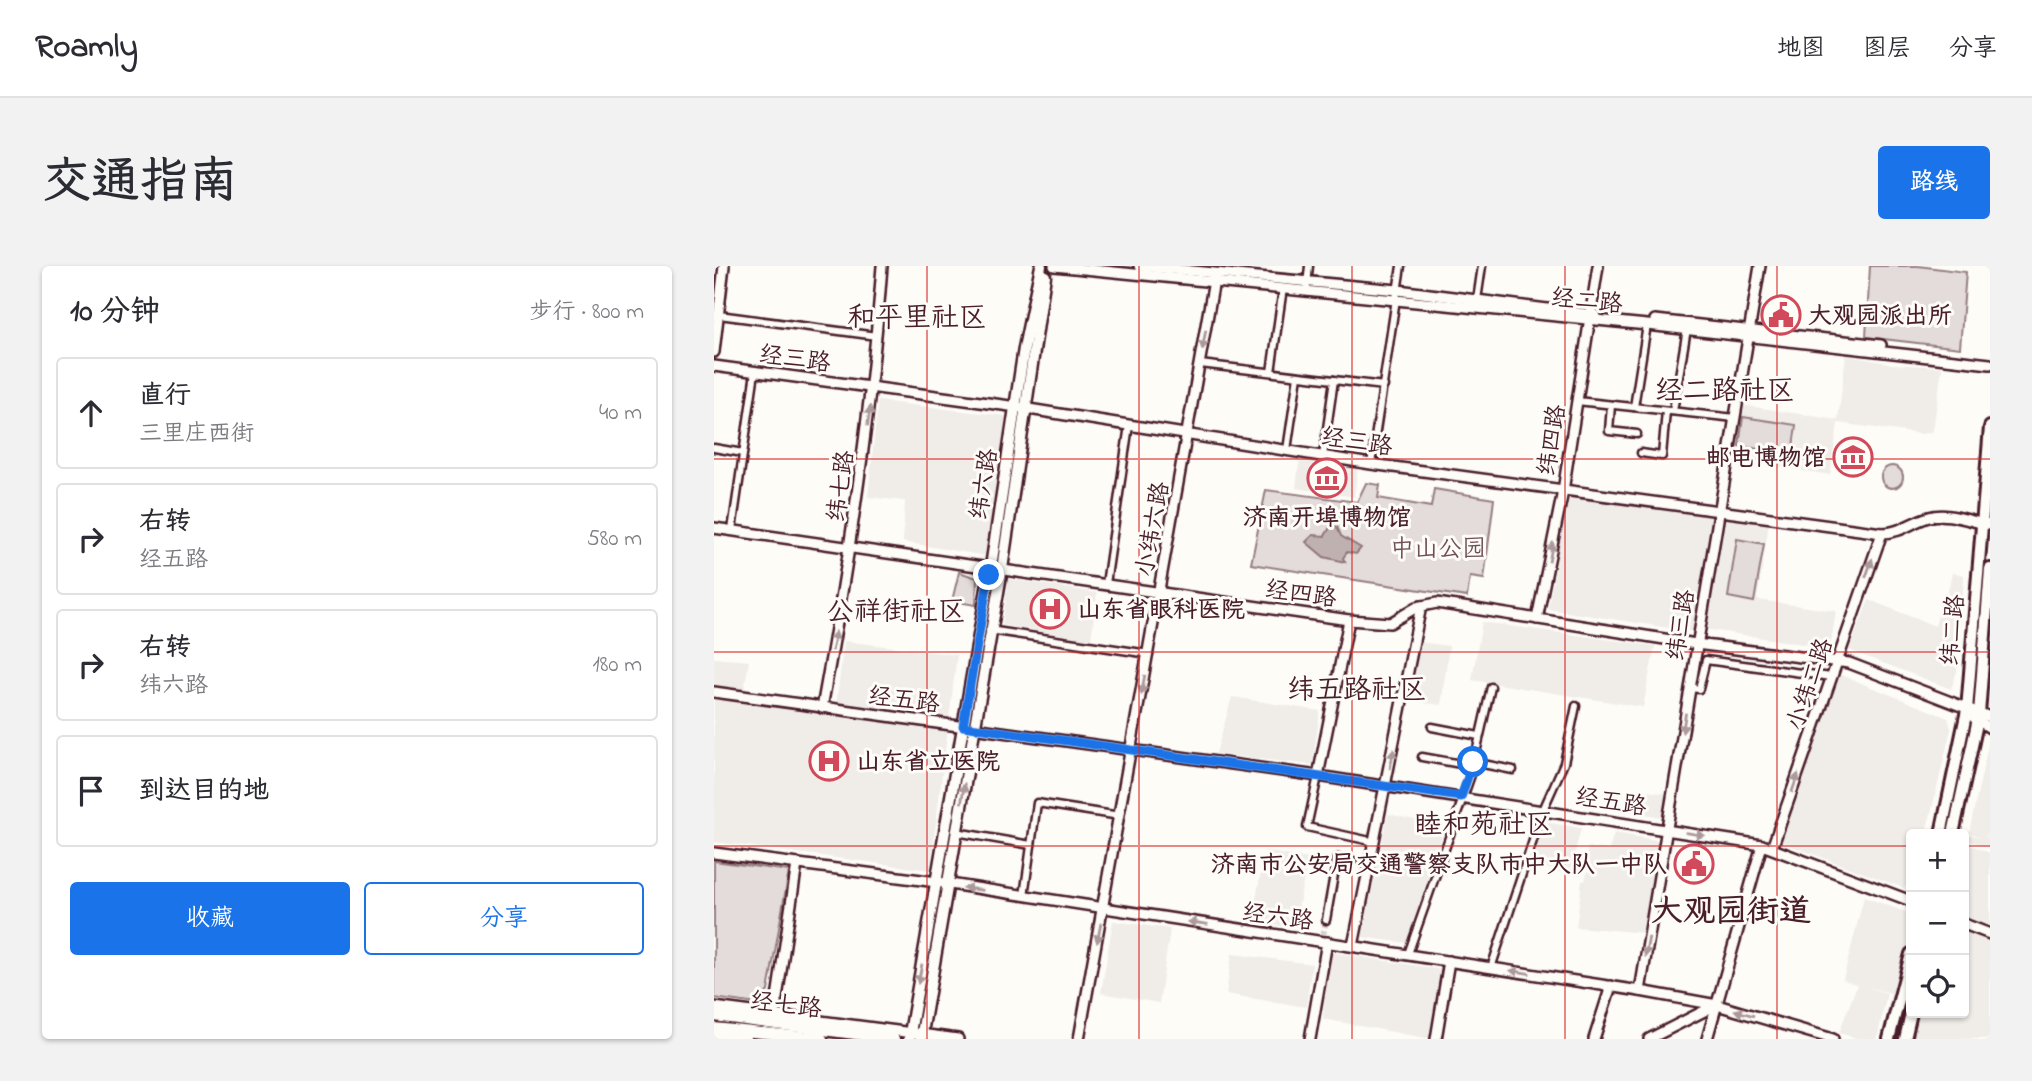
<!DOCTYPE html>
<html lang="zh">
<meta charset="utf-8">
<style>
:root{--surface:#fff;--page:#f2f2f3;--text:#2b2b33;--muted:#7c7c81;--line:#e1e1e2;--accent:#1a73e8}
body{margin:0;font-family:"Indie Flower","LXGW WenKai TC",sans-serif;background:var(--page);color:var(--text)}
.controls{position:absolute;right:21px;bottom:21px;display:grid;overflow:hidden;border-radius:7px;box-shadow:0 2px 5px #0004}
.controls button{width:63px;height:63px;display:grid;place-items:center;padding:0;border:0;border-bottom:2px solid var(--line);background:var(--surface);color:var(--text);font:35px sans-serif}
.stop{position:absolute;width:21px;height:21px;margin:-16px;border:5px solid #1a73e8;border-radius:50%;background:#fff}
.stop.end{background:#1a73e8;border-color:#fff;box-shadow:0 2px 7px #0008}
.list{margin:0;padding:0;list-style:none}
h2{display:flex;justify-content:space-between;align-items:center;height:91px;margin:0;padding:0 28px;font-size:30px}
h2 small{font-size:23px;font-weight:400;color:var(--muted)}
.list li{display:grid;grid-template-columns:46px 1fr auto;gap:21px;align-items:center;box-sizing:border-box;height:112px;margin:0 14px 14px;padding:0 14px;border:2px solid var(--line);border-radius:7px}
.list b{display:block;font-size:26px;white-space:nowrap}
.list p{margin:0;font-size:23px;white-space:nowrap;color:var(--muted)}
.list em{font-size:23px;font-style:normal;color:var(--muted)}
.actions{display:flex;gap:14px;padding:21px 28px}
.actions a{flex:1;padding:16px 0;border:2px solid var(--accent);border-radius:7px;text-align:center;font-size:24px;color:var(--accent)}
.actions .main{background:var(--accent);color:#fff}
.icon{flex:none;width:38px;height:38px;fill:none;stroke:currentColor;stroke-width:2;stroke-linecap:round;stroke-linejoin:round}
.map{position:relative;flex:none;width:1276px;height:773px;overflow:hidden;border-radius:7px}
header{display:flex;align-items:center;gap:42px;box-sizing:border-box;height:98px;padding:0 35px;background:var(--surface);border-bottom:2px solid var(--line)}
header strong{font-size:33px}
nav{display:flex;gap:38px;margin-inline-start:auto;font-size:24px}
.intro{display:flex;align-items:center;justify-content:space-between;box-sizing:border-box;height:168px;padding:0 42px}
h1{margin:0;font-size:49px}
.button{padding:18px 32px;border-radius:7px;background:var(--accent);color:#fff;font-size:24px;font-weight:700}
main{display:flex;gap:42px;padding:0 42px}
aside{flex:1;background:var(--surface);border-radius:7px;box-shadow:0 2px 5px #0004}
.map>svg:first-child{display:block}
</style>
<header>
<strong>Roamly</strong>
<nav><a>地图</a><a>图层</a><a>分享</a></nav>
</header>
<div class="intro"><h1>交通指南</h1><a class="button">路线</a></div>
<main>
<aside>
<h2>10 分钟<small>步行 · 800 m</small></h2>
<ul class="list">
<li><svg class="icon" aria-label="ahead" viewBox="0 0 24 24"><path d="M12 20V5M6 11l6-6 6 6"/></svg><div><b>直行</b><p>三里庄西街</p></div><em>40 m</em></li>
<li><svg class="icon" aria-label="right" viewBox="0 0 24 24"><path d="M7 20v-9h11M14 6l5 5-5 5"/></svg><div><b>右转</b><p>经五路</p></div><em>580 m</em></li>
<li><svg class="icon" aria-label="right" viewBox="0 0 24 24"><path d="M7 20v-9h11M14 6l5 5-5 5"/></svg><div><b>右转</b><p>纬六路</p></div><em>180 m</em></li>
<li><svg class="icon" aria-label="arrive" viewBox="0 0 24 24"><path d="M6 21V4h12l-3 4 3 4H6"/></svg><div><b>到达目的地</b></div></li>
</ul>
<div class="actions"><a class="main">收藏</a><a>分享</a></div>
</aside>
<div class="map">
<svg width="1276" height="773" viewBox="0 0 1276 773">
<rect width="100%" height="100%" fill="#fdfcf7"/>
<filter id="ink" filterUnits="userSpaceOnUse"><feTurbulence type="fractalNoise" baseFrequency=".0143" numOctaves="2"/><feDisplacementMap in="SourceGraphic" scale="14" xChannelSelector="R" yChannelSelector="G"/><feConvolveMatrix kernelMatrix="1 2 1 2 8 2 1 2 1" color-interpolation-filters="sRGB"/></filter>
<g filter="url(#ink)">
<g fill="#f0ece8">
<polygon points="1132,89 1178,98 1228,101 1219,165 1208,168 1124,157 1116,209 1018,193 1027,139 1124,154"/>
<polygon points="164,135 292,150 273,290 189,276 191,235 154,231"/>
<polygon points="586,191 644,200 640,231 582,222"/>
<polygon points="854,230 1000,251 981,366 834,343"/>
<polygon points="1009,251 1055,257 1043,334 1122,345 1116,382 990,363"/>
<polygon points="1238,307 1250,309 1243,405 1237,423 1135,384 1155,334 1221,360 1225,345 1230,345"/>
<polygon points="295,313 383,327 377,374 288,359"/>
<polygon points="768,356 941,380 929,441 758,414"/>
<polygon points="130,375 243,389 216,604 0,576 0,392 35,395 28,437 121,449"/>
<polygon points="705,376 735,380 727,439 697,435"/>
<polygon points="1122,407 1234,452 1237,463 1216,551 1211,568 1197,568 1197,617 1190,622 1064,575"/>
<polygon points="518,431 606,445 598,499 502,488"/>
<polygon points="1276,470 1276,560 1271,573 1276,566 1276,583 1252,574 1252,568 1267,571 1255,567"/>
<polygon points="926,524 953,528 949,551 923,547"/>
<polygon points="674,548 731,561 692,677 648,671"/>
<polygon points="829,556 867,562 855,609 816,597"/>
<polygon points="900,567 947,575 932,667 862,661 868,615 871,615 876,595 872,592 874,581 895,584"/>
<polygon points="1250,576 1276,587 1276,773 1167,773 1177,727 1149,720 1173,727 1163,773 1145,773 1125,767 1143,719 1129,714 1150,631 1197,648 1197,747 1250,747"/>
<polygon points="551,585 594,593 580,662 538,655"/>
<polygon points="399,655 456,663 445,737 387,727"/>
<polygon points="616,686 729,704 717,773 609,753"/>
<polygon points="518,688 598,698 592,741 512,728"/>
</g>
<g fill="#e3dcda" stroke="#967e82" stroke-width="2">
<polygon points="1156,0 1204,0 1252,6 1246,82 1152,71"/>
<polygon points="1029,151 1082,159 1078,188 1025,180"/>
<circle cx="1178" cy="211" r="11"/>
<polygon points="652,217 666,219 664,232 717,241 720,223 780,233 770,313 756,311 753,331 537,298 552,224 643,236"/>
<polygon points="1023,273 1050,278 1040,336 1014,331"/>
<polygon points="245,306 263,312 262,339 238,335"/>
<polygon points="0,595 75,605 54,725 43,738 0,732"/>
</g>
<polygon fill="#c0b1b1" stroke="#91777b" stroke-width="2" points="618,258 623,261 627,270 647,282 642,288 633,286 629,292 631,296 610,291 592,276 599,269 611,270"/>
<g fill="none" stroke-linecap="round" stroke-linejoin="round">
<g stroke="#d9d0ce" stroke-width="6" stroke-dasharray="6 3" stroke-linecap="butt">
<polyline points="639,595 649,597"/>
<polyline points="609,670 612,654"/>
</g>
<g stroke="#4a1f2b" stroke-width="11">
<g id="street">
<polyline points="593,19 595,0"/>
<polyline points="763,34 768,0"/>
<polyline points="5,49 163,70"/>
<polyline points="486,98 670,120"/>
<polyline points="557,106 569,22"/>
<polyline points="863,135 1021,152"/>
<polyline points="897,139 895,165 923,168"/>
<polyline points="920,141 933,59"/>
<polyline points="959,145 973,63"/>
<polyline points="0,182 29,187"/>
<polyline points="573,184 584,110"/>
<polyline points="927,187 948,190 952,145"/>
<polyline points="609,190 620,114"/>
<polyline points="657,198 687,0"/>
<polyline points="18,264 41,106"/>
<polyline points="392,318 415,159"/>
<polyline points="275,364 435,388"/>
<polyline points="975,422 985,423 992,394 1117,411"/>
<polyline points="718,461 765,470"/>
<polyline points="708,491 758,500"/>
<polyline points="759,496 799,504"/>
<polyline points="604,510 593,561 661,576"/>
<polyline points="242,566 317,579"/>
<polyline points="310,630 323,537 406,550"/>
<polyline points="612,654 623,592 639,595"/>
<polyline points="694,688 757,509 777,421"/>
<polyline points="777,702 829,544 850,497 862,440"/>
</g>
</g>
<g stroke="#4a1f2b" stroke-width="14">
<g id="secondary">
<polyline points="340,0 933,59 1276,98"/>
<polyline points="425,0 684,24 881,49"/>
<polyline points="941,54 1167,79"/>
<polyline points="0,86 10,0"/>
<path d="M0,100L296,140L657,198L1168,267C1187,267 1197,256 1215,251C1234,245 1257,256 1276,259"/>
<polyline points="0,262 635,354 676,357 703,341 723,337 982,378 1135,397 1276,451"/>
<polyline points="823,353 849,225 884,0"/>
<polyline points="0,426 604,510 1048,579 1197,635"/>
<path d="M108,442C135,295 157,149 168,0"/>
<polyline points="1260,452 1276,462"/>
<polyline points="604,510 635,354"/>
<polyline points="1058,582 1168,267"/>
<polyline points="0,587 223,616 926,725 1003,739 1119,773"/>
<polyline points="1250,658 1276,668"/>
<polyline points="639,680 707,340"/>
<polyline points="926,725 1046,0"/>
<polyline points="0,741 244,773"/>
<polyline points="60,752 83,598"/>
<polyline points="0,769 32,773"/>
<polyline points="365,773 501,9"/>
<polyline points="596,773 613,676"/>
<polyline points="722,773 735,695"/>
<polyline points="880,773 897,720"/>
<polyline points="935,773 1002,739"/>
<polyline points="993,773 1048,579"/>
</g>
</g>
<g stroke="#4a1f2b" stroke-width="15">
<g id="primary">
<polyline points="0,750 180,773"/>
<polyline points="0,762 108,773"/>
<polyline points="195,773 278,294 310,82 327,0"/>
<polyline points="207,773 288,303 331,10"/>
</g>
</g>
<g stroke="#4a1f2b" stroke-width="16">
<g id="highway">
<polyline points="1227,568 1253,444 1276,161"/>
<polyline points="1239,568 1265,448 1276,303"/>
<polyline points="1175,773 1197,688"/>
<polyline points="1191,773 1197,747"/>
</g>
</g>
<use href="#street" stroke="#fdfcf7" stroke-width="6"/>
<use href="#secondary" stroke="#fdfcf7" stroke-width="9"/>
<use href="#primary" stroke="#fdfcf7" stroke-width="10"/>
<use href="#highway" stroke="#fdfcf7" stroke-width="10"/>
</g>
<defs><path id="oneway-solid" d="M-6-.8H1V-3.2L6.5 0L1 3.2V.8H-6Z" transform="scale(1.75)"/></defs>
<g fill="#ac999b">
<use href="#oneway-solid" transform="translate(490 74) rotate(100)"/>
<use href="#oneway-solid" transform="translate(155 150) rotate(-82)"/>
<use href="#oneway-solid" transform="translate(837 286) rotate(-79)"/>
<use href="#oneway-solid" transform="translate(1155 302) rotate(-71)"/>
<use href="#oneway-solid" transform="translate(120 375) rotate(-80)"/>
<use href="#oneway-solid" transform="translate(429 419) rotate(100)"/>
<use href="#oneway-solid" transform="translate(970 457) rotate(99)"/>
<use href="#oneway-solid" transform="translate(678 493) rotate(-79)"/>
<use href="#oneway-solid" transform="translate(1081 517) rotate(-71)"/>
<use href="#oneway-solid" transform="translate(249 527) rotate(-81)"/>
<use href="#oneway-solid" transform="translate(981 568) rotate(9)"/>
<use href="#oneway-solid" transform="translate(259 623) rotate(-172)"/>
<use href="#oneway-solid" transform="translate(484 657) rotate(-172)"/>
<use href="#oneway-solid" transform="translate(385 667) rotate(101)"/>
<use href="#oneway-solid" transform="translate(933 681) rotate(100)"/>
<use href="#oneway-solid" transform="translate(806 706) rotate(-171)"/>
<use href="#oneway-solid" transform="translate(206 708) rotate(101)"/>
<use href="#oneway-solid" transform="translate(1030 747) rotate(-164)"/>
</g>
</g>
<g fill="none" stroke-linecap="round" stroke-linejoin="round" filter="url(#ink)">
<polyline stroke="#1a73e8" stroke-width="9" points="275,309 249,460 747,531 759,496"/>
</g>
<path fill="none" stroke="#d62828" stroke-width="2" stroke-opacity="0.55" d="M213,0V773M425,0V773M638,0V773M851,0V773M1063,0V773M0,193H1276M0,386H1276M0,580H1197M1250,580H1276"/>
<defs>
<g id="civic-ring" transform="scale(2.0125)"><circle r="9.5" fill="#fdfcf7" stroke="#d1495b" stroke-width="1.5"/><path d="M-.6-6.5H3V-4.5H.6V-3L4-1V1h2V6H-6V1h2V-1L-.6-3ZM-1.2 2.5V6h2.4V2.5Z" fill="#d1495b"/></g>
<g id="museum-ring" transform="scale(2.0125)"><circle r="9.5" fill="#fdfcf7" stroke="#d1495b" stroke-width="1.5"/><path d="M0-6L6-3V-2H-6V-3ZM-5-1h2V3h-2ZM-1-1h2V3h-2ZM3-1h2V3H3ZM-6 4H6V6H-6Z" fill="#d1495b"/></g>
<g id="hospital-ring" transform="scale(2.0125)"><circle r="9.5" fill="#fdfcf7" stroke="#d1495b" stroke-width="1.5"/><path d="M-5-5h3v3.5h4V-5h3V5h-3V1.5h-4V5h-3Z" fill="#d1495b"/></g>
</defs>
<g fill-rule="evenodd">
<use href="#civic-ring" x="1067" y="49"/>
<use href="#museum-ring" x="1139" y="191"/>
<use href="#museum-ring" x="613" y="212"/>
<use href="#hospital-ring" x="336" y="343"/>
<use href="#hospital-ring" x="115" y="495"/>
<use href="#civic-ring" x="980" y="598"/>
</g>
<g text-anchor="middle" stroke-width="6" stroke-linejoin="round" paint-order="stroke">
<g font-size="24" fill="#4a1f2b" stroke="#fdfcf7">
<text transform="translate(873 34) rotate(6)" y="8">经二路</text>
<text transform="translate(81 92) rotate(8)" y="8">经三路</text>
<text transform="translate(837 174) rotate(-81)" y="8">纬四路</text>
<text transform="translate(643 175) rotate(9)" y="8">经三路</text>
<text transform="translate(269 218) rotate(-81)" y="8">纬六路</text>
<text transform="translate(126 220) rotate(-82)" y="8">纬七路</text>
<text transform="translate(438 263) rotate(-80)" y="8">小纬六路</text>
<text transform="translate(587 327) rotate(8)" y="8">经四路</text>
<text transform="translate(966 359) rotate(-81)" y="8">纬三路</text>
<text transform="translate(1238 364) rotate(-85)" y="8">纬二路</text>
<text transform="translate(1095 418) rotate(-71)" y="8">小纬二路</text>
<text transform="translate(190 433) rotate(7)" y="8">经五路</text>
<text transform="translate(897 535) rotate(9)" y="8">经五路</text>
<text transform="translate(564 650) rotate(8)" y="8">经六路</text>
<text transform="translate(72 738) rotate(7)" y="8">经七路</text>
</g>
<g font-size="24" font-weight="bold" fill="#4a1f2b" stroke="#fdfcf7" text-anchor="start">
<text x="1094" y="57">大观园派出所</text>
<text x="1112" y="199" text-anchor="end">邮电博物馆</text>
<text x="613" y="259" text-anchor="middle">济南开埠博物馆</text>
<text x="363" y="351">山东省眼科医院</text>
<text x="142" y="503">山东省立医院</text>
<text x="953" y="606" text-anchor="end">济南市公安局交通警察支队市中大队一中队</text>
</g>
<g font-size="24" fill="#704e57" stroke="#fdfcf7">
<text x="724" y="290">中山公园</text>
</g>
<g font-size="28" fill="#4a1f2b" stroke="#fdfcf7">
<text x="203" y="60">和平里社区</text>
<text x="1011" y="133">经二路社区</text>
<text x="182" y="354">公祥街社区</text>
<text x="643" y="432">纬五路社区</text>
<text x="770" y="567">睦和苑社区</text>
</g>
<g font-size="32" font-weight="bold" fill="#4a1f2b" stroke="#fdfcf7">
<text x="1017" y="655">大观园街道</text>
</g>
</g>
</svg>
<div class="controls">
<button>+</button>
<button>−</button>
<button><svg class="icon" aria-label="locate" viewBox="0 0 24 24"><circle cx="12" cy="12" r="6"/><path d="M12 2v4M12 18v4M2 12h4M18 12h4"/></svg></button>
</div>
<div class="stop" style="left:759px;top:496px"></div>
<div class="stop end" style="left:275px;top:309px"></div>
</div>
</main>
